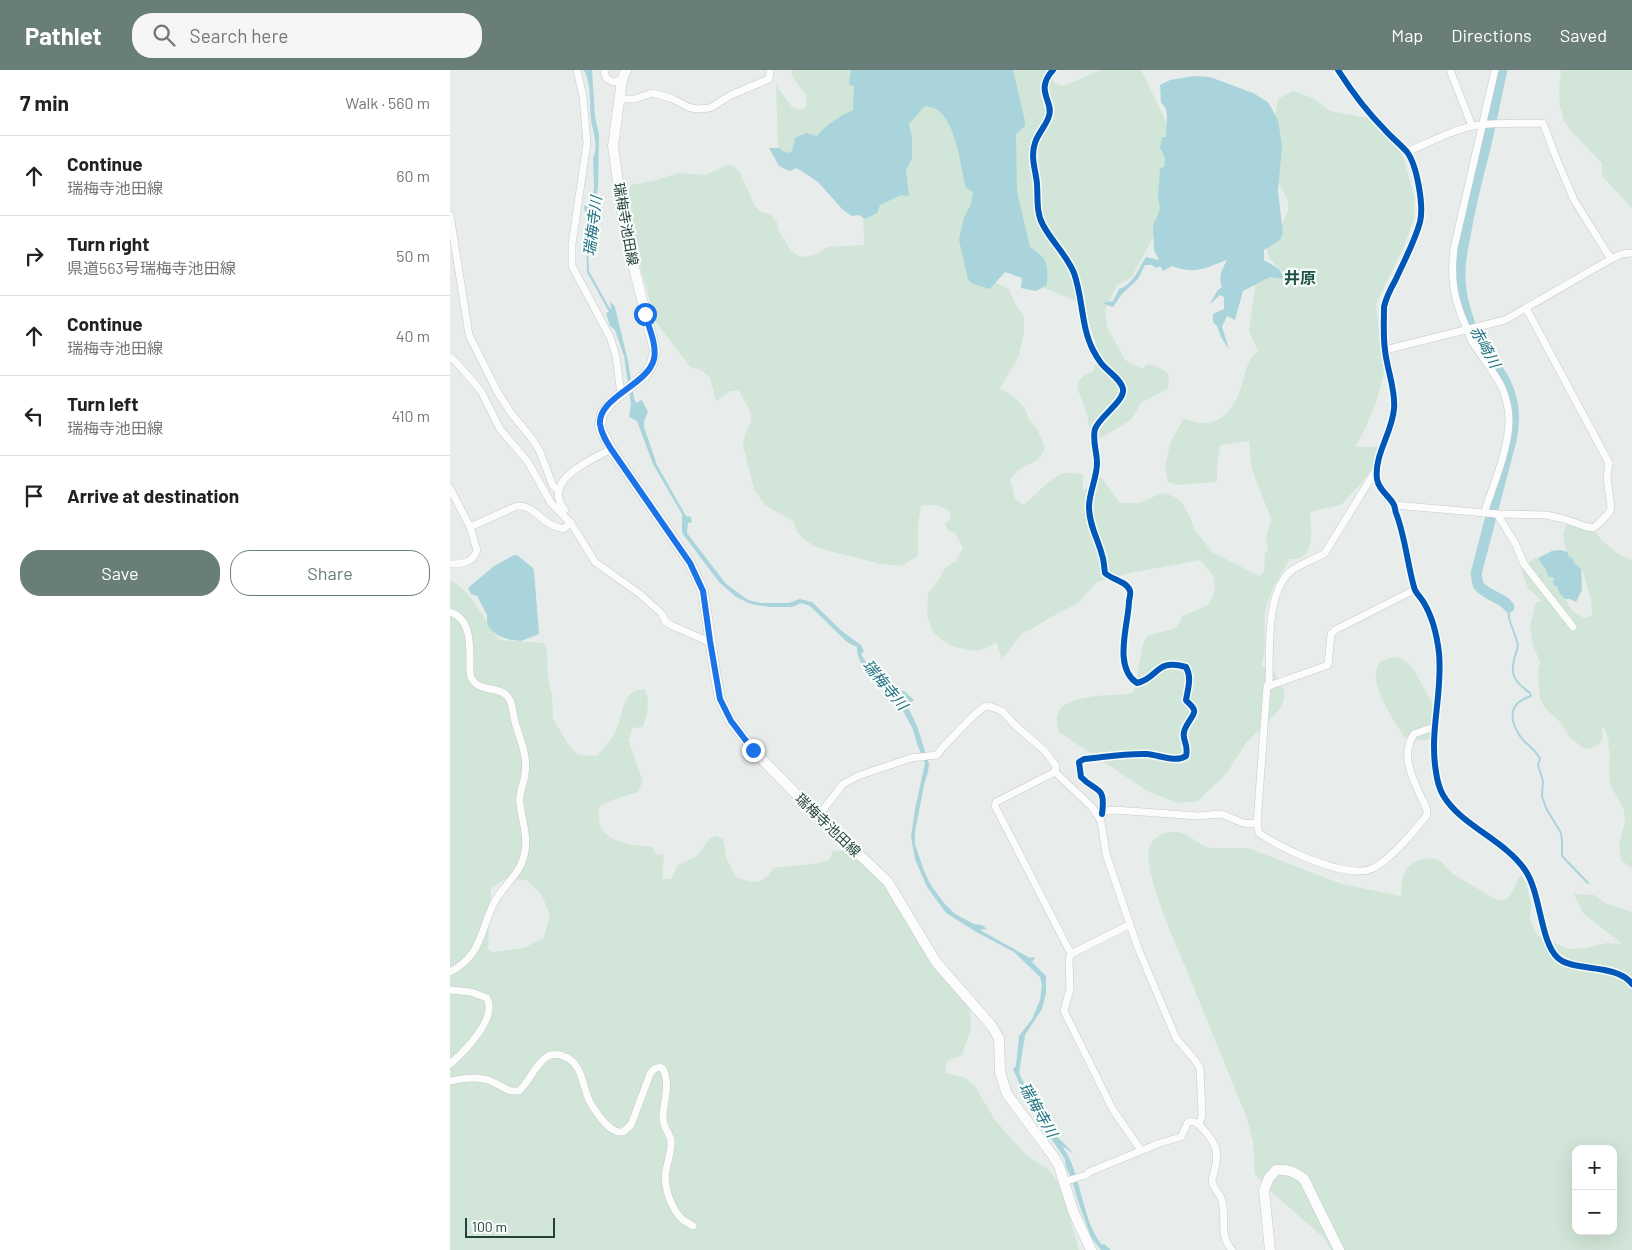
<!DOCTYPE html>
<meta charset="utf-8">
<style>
:root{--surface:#fff;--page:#f6f6f6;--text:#222;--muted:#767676;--line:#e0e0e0;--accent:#697e78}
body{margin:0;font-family:Barlow,"Noto Sans JP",sans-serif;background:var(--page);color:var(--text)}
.controls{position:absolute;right:15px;bottom:15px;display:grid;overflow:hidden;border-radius:10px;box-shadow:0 5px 20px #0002}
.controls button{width:45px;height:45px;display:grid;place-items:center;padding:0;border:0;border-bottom:1px solid var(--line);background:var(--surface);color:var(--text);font:25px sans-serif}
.scale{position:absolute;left:15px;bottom:12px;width:90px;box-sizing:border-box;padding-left:5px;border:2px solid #24423a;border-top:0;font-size:14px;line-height:18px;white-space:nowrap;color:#24423a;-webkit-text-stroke:4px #f7fbf9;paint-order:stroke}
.stop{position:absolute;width:15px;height:15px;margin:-11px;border:4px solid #1a73e8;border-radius:50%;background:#fff}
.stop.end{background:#1a73e8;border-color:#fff;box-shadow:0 1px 5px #0008}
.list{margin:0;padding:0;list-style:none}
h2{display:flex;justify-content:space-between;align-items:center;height:65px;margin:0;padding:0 20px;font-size:21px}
h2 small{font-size:16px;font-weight:400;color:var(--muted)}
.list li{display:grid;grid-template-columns:32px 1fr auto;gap:15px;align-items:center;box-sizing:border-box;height:80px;padding:0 20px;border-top:1px solid var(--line)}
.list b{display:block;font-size:19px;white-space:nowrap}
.list p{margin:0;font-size:16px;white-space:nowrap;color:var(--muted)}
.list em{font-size:16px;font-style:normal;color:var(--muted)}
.actions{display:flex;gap:10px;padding:15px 20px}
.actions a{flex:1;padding:11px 0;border:1px solid var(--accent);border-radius:20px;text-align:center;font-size:18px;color:var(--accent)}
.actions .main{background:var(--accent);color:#fff}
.icon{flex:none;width:28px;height:28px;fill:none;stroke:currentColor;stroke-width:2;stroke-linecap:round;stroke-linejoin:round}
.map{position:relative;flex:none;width:1182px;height:1180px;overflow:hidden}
header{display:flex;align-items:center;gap:30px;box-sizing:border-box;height:70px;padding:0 25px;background:var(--accent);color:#fff}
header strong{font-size:24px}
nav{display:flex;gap:28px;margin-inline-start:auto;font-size:18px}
.search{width:350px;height:45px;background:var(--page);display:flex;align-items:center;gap:12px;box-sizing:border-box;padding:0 18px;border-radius:20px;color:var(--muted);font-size:19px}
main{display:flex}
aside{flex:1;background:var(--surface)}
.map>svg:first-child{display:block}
</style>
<header>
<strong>Pathlet</strong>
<div class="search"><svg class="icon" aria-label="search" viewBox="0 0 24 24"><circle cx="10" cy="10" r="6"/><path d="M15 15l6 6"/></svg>Search here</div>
<nav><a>Map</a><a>Directions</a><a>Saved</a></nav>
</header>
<main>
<aside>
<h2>7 min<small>Walk · 560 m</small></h2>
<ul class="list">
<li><svg class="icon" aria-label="ahead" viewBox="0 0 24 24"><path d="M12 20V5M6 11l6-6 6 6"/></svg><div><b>Continue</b><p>瑞梅寺池田線</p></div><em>60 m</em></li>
<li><svg class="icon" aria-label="right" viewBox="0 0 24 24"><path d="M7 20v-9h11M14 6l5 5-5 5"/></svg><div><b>Turn right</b><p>県道563号瑞梅寺池田線</p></div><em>50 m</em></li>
<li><svg class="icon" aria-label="ahead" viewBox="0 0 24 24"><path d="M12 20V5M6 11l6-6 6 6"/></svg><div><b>Continue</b><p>瑞梅寺池田線</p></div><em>40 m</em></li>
<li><svg class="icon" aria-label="left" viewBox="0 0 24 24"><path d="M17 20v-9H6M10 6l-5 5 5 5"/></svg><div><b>Turn left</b><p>瑞梅寺池田線</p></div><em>410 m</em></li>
<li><svg class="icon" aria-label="arrive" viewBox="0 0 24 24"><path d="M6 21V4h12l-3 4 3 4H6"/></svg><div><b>Arrive at destination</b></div></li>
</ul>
<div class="actions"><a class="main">Save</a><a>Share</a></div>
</aside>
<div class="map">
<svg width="1182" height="1180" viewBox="0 0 1182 1180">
<rect width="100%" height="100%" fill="#e8edeb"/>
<g fill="#d1e6d8" fill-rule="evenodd">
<polygon points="341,0 404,0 408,29 402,46 341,84 328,81 326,15 342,37 350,40 356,37 356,25 343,8"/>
<path d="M552,0H604L602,7L604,13L614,16L650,0H691L725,70L708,159L681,208L667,215L655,240L657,256L675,290L692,299L697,294C705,295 715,299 719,305L718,318L691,333L681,350L649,369L641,366C639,357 638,347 635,339C629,319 618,312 643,301L646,293L647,278L639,252L628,232L585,214L564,136Z"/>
<polygon points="1111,0 1182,0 1182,138 1152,106 1152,93 1122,62 1114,51 1110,36 1109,20"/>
<path d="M843,21L863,28L880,41L925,49L952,82L964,126V149L954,176L926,234L934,303L926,333L914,361L905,377H931L927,392L909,416L891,435L860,442C861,459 867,491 840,489C830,506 817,524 815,545C813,562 818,580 811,596L823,600L834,621V629L831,638L796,673L777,703L748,731L729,733L699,722L609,662C608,657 606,651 607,646C613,623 659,626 678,624L684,622L693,574L698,566L726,558L733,546L758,535L765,521L763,505L750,490L675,504L647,512L628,533L601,547L582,559L572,563L552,589L546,572L535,579L526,581L514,579L502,576L492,570L482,561L477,545L478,524L490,508L494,499L506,491L513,478L505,463L498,460L495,454L500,449V442C491,435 483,434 471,436L468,456V486L451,496L430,494L365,477L354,469L347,462L343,451L315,435L304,419L293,375L296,361L301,352V343L289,321H281L266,331L260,307L251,300L240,297L206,252L180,160L176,128L181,115L207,110L228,103L255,105L277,95L284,96L289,101L305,136L311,142L320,144L327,152L329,161L341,181L351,187L364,185L378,177L414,175L413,136L456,42L478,29L503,43L531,117L525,203L559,219L565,234L574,246V262L569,286L550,318L563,326L575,338L579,349L588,361L595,378L588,390L568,400L560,410L565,429L573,435C586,426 600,406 616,403C621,402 628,404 633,404V421L651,407L670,433H690L712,423L723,426L732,433L739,445L744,459L762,482L809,506L814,502L815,482L818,480L816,468L821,449L802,399L799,371L770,375L767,399V412L726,415L718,412L715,396L721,371L734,348C760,360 778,350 789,323C796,306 793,295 808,281L799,261L806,210L826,203L840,210L819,188L815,171L826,165L839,139L837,129L827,109L824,52L828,29Z"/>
<path d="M1118,451L1141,458L1156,474L1170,485L1182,490V798L1171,790L1169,775L1175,750L1174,740L1160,714L1159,696L1160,687L1158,674L1159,672L1155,659L1152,658C1155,672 1148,678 1135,679L1119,667L1111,653L1095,638L1090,628L1088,600L1090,592L1083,575L1080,556L1086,532L1092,531L1078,518L1073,505L1070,494L1079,493L1085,488H1092C1098,498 1105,508 1111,519C1119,533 1117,541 1135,548L1142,545C1143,530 1136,517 1134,503L1128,501L1117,488L1113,463Z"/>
<path d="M0,510C24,522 33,551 50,570L94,573L97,579L98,609L102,625L103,649L118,674L128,685L147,686C154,678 162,669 166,660C174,645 171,617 195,620C201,633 197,644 193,657L182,658L180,668L178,670L193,711L188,722C173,727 163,728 149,737C149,743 148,751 151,757C159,774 186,775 202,777L206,784L214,785L212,809H221L228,795L247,786L260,768L267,766L273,769L277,790L287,808C305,813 312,816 323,798C343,795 361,796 379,790L383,781L399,780L446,814L467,869L520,937L521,958L512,985L497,991L495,1003L514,1007L525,1016L545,1050L576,1085L599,1100L611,1116L629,1180H0ZM55,809L76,810L92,825L100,846L93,869L73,878L42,882L38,879L41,818Z"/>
<path d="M948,587L958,593L965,602L986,640L984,666C974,673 965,670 954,667C945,651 916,612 929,594C934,588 942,588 948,587Z"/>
<path d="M718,762H728L736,764L752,775L761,778H798L892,814L951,826C952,818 951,810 954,803C959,792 979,784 990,791C994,794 997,799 1001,802C1009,809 1018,813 1027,818C1050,832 1057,840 1068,808L1072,806L1076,813L1081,833L1080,849L1087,865L1118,879L1136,878L1157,873L1172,874L1133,843L1124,824L1144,825L1155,833L1182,842V1180H881L874,1168L815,1116L805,1104L803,1072L797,1048C777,1000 758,953 739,906C728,878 694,807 699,779C701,769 709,765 718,762ZM1126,1079H1163V1161H1126Z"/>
</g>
<g fill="#a9d4db">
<path d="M134,0H142L145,47L149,64L148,117L145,136L150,138L151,141L148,144L143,146L138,181L139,201L160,239L161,238L160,231L165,237L178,291L184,328L186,333L192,330L198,342L194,351V357L207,395L236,446L241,447L242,452L238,453L237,463L276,514L298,530L311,533H339L350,529L362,532L393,562L411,575L414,581L411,584C419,597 427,613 442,617L440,619C443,623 449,630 455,631L452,621H454L464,630L459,634H455V637L459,639L467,656L479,694L478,702L474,715L465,762V774L473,798L480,814L494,833L505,844L524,854L532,855L537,859L530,860L580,888L582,887L585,888L582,892L596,906V923L592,939L575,965L569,1003L585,1036L598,1056L601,1057L600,1059L624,1084L612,1076C633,1105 630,1147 652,1175L654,1174L661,1180H651L641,1167L628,1131L621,1107L616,1097L615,1089L596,1061L586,1052H590L579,1035L563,999L566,996L569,966L582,949L590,930L592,915L590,907L564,882L528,863L496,843L477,817L465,789L461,767L465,739L475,693L467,674L463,659L453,641L449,639C442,618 405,600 407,577L397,572L360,536L351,533L342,537H319L301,534L286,527L269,512L232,463V444L203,394L187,351L179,347L181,334L174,286L165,260L160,256L156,243L159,242L137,202L136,169L140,144L135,142L134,136H141L144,118L143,88C149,75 143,63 141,50C139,33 142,16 134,0Z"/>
<path d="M401,0H563L575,51V56L566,64L567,122L580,177C598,189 598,193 597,215L586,221L571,218L572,208L555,202L540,219L523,214L518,210L509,170L513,150L521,134L523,122L516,118C510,96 507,52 486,39C483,37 478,37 475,36L459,54L462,67V89L456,100L459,126L451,125L430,135L427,143L415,149L409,145L402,146L393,140L368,112L347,98L339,101L329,96L319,78H328L337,83L342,81L345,68L356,63L367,66C377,54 388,47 403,40L404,16L399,15Z"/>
<path d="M744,6L760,7L803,23L818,32L828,50L832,76L828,121L833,163L830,170L814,180V190L829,199L835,209L820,207L793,221L785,250L777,246L772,257L779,279L771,267L767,256L763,252V244L774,239V227L770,225L760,234L767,221L772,217C768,206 772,200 777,190C755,198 746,205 722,196L713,201L710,196L706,198L702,195H695L688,209L671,225L663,237L652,233L663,231L669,219C684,214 688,199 696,187L709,190L704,180L703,155L707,147L710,138L708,128L710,98L714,97L715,88L710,78L712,67H716L717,46L716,39L711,32L710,15L720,10Z"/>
<polygon points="1111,480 1117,482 1120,488 1123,488 1124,493 1131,499 1132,520 1126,532 1120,529 1115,529 1110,524 1107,516 1104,516 1103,512 1104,508 1098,506 1096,500 1088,488 1102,481"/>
<polygon points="64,485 67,485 83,498 84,501 89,564 71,571 61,570 49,566 42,561 37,554 37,545 27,526 21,524 18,518 44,496"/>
</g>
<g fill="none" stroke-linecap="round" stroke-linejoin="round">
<path stroke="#a9d4db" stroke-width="2" d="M1059,537C1057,552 1064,558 1067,572C1069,576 1067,579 1066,583C1059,603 1063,611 1080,623L1081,626C1076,628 1070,630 1067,634C1057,645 1066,662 1074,671C1081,677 1086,681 1090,689L1088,695L1093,711L1092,726L1096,738L1111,763L1112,770V786L1138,813"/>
<path stroke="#a9d4db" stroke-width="11" d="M1052,0C1046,25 1042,49 1036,74C1029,101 1022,128 1017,155C1012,181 1007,200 1012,227C1015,241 1021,260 1029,273C1041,291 1056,307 1061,328C1065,342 1064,356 1061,370L1026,504C1027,507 1027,513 1029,516C1037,526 1054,528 1059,537"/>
<g stroke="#c5cac8" stroke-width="8">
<g id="street">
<polyline points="127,0 133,27 137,73 122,174 122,196 160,267 166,286 171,324"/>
<polyline points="154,0 156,8 163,12 172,10"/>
<path d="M603,0C584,21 604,31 599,46C596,56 588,63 585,73C580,87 586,101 587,114C588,128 586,143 593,155C602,172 616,184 624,203C633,228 631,257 643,280C645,284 648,289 651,293C657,301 671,309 673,319C675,331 649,347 645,359C642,370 647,382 647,393C647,408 639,422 639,437C639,455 648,469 652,485C654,490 654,497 655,503C662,510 677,511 680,521C681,524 679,529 679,532C678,556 663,597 687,613C709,608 705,588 736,597C742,608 738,618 736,630C738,633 743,636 744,640C746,644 735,655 734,662C732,671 739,674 736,686C726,693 709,685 697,684C677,683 655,687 634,689L629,692L631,707C646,723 656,714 652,744"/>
<path d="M888,0C902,22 917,42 935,60C942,68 950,74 957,82C967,95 974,136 970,152C965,171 954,191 946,209C941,218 936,227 934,237C934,251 933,266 935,280C937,300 946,320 944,339C942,363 924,385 927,409C929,421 939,425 944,435C945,438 945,440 946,443C955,466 957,492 964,517C965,523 971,527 974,533C983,548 987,566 989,583C993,623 979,661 986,702C987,709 989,718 993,725C1010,755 1055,770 1075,800C1091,823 1090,872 1108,888C1123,902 1167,893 1182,914"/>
<polyline points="1000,0 1022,56"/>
<polyline points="169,29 185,29 202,23 221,28 238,37 246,39 260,38 281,25 319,9 320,0"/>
<path d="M957,82C980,72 1005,58 1030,55C1051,52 1073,54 1093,53L1107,90L1124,130L1161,189"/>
<polyline points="0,145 19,265 47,321 61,343 83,370 90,382 103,416 108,420"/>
<polyline points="935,280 1055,250 1161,189 1172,184 1182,183"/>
<polyline points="0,287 7,293 31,321 50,359 78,392 101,433 121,453 145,492 190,524 212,544 215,551 221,555 257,571 259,571"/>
<path d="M926,400L875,483C864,490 851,493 841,501C815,522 820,584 819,616H817L807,754L809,763C830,778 895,809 921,799C938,793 965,760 977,745C978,739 974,733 971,727C962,706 950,686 964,664L978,659H984"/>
<path d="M0,418L20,457L27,480C23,493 12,494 0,494"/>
<polyline points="944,435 1047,444 1096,445 1114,449 1134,456 1143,458 1147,455 1159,443 1161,438 1157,407 1159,393 1076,238"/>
<path d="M111,443L115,440C90,411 141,390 161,379"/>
<path d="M1034,443C1043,416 1059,378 1059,351C1059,316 1040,300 1023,273C1020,269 1019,264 1017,259C1004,230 1000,210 1004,178L1045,0"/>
<polyline points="1047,444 1065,473 1074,494 1123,557"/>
<path d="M20,457L67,436C81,435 87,446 97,452C102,456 107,457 113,459L121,453"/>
<path d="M0,542C21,548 20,575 20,594C20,598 19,605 22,609C29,623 53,615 60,630C63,637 63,645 65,652C70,670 78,685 75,704C74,715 68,723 70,734C72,751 79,768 74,786C70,804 54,815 45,831C30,859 33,885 0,902"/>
<polyline points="819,616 878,595 881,564 885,560 964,520"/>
<polyline points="605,702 546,732 545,736 621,884 619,889 620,919 614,941 663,1040 691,1080"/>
<polyline points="605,702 642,737 651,751 656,784 688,878 726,968 744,989 750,998 752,1046 749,1054"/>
<polyline points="369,745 393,714 408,706 461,688 487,685 492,678 523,646 534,637 539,636 552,641 567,657 595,681 606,696 605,702"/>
<polyline points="648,745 657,741 665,740 749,746 768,744 774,745 793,753 807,754"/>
<polyline points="621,884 679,855"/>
<path d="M0,920L21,922L37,928C48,948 14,982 0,994"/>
<path d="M0,1011C15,1008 29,1006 43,1012C54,1017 56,1022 69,1021C80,1011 85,994 98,986C102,984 109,984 113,986C132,992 132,1014 139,1030C143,1038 148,1045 154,1052C160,1058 165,1063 173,1062L181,1055L200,1004L204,999L210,997L213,999C221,1016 213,1031 213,1048C213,1057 219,1062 221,1070C222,1079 218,1091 216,1100C213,1116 221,1139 233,1150C236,1152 240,1154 243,1156"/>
<path d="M613,1112L636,1105L639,1102L710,1073L731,1067L738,1052C746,1050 749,1055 754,1060C766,1074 769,1080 765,1099C764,1103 762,1107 762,1111C763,1119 771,1124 772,1131C777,1150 768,1164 782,1180"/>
</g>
</g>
<g stroke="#c3cbc8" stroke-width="11">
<g id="secondary">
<polyline points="176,0 172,10 163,76 175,162 205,281 202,294 195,305 162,331 152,344 150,356 152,362 161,379 240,493 253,521 265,602 270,629 281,651 303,680 345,723 438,812 486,892 541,955 549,968 550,1002 557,1024 603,1086 609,1096 623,1141 641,1180"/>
<path d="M820,1180L814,1120L819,1108L826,1100C838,1099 845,1102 854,1109L889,1180"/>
</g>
</g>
<use href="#street" stroke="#fcfcfc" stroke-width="7"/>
<use href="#secondary" stroke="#fcfcfc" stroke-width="10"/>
<g stroke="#f7fbf9" stroke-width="9">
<g id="cycleway">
<path d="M603,0C584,21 604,31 599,46C596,56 588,63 585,73C580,87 586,101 587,114C588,128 586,143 593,155C602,172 616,184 624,203C633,228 631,257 643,280C645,284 648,289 651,293C657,301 671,309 673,319C675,331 649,347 645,359C642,370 647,382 647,393C647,408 639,422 639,437C639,455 648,469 652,485C654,490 654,497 655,503C662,510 677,511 680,521C681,524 679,529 679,532C678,556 663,597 687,613C709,608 705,588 736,597C742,608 738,618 736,630C738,633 743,636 744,640C746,644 735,655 734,662C732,671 739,674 736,686C726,693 709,685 697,684C677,683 655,687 634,689L629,692L631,707C646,723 656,714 652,744"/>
<path d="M888,0C902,22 917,42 935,60C942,68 950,74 957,82C967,95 974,136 970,152C965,171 954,191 946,209C941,218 936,227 934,237C934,251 933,266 935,280C937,300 946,320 944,339C942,363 924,385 927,409C929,421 939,425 944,435C945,438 945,440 946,443C955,466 957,492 964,517C965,523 971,527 974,533C983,548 987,566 989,583C993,623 979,661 986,702C987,709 989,718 993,725C1010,755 1055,770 1075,800C1091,823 1090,872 1108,888C1123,902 1167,893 1182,914"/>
</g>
</g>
<use href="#cycleway" stroke="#0057b8" stroke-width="6"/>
</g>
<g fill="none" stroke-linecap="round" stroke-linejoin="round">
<path stroke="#1a73e8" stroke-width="6" d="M195,244C199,258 207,275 204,289C198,315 148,327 150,354C151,363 156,371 161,379L240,493L253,521L260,571L270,629L281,651L303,680"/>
</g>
<g text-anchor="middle" stroke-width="4.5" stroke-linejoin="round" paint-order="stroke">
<g font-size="14" fill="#24423a" stroke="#f7fbf9">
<text transform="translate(176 154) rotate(80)" y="5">瑞梅寺池田線</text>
<text transform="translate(378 755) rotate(44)" y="5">瑞梅寺池田線</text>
</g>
<g font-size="15" font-style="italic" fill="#1c6f80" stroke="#f7fbf9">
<text transform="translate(143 156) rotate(-83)" y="5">瑞梅寺川</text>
<text transform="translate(1035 277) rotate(61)" y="5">赤崎川</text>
<text transform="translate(435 615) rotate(50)" y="5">瑞梅寺川</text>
<text transform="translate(588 1040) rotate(60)" y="5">瑞梅寺川</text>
</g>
<g font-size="16" font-weight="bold" fill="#1f5548" stroke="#f7fbf9">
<text x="850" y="214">井原</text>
</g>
</g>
</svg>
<div class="controls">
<button>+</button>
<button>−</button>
</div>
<div class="scale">100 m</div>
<div class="stop" style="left:195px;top:244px"></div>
<div class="stop end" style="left:303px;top:680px"></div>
</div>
</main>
